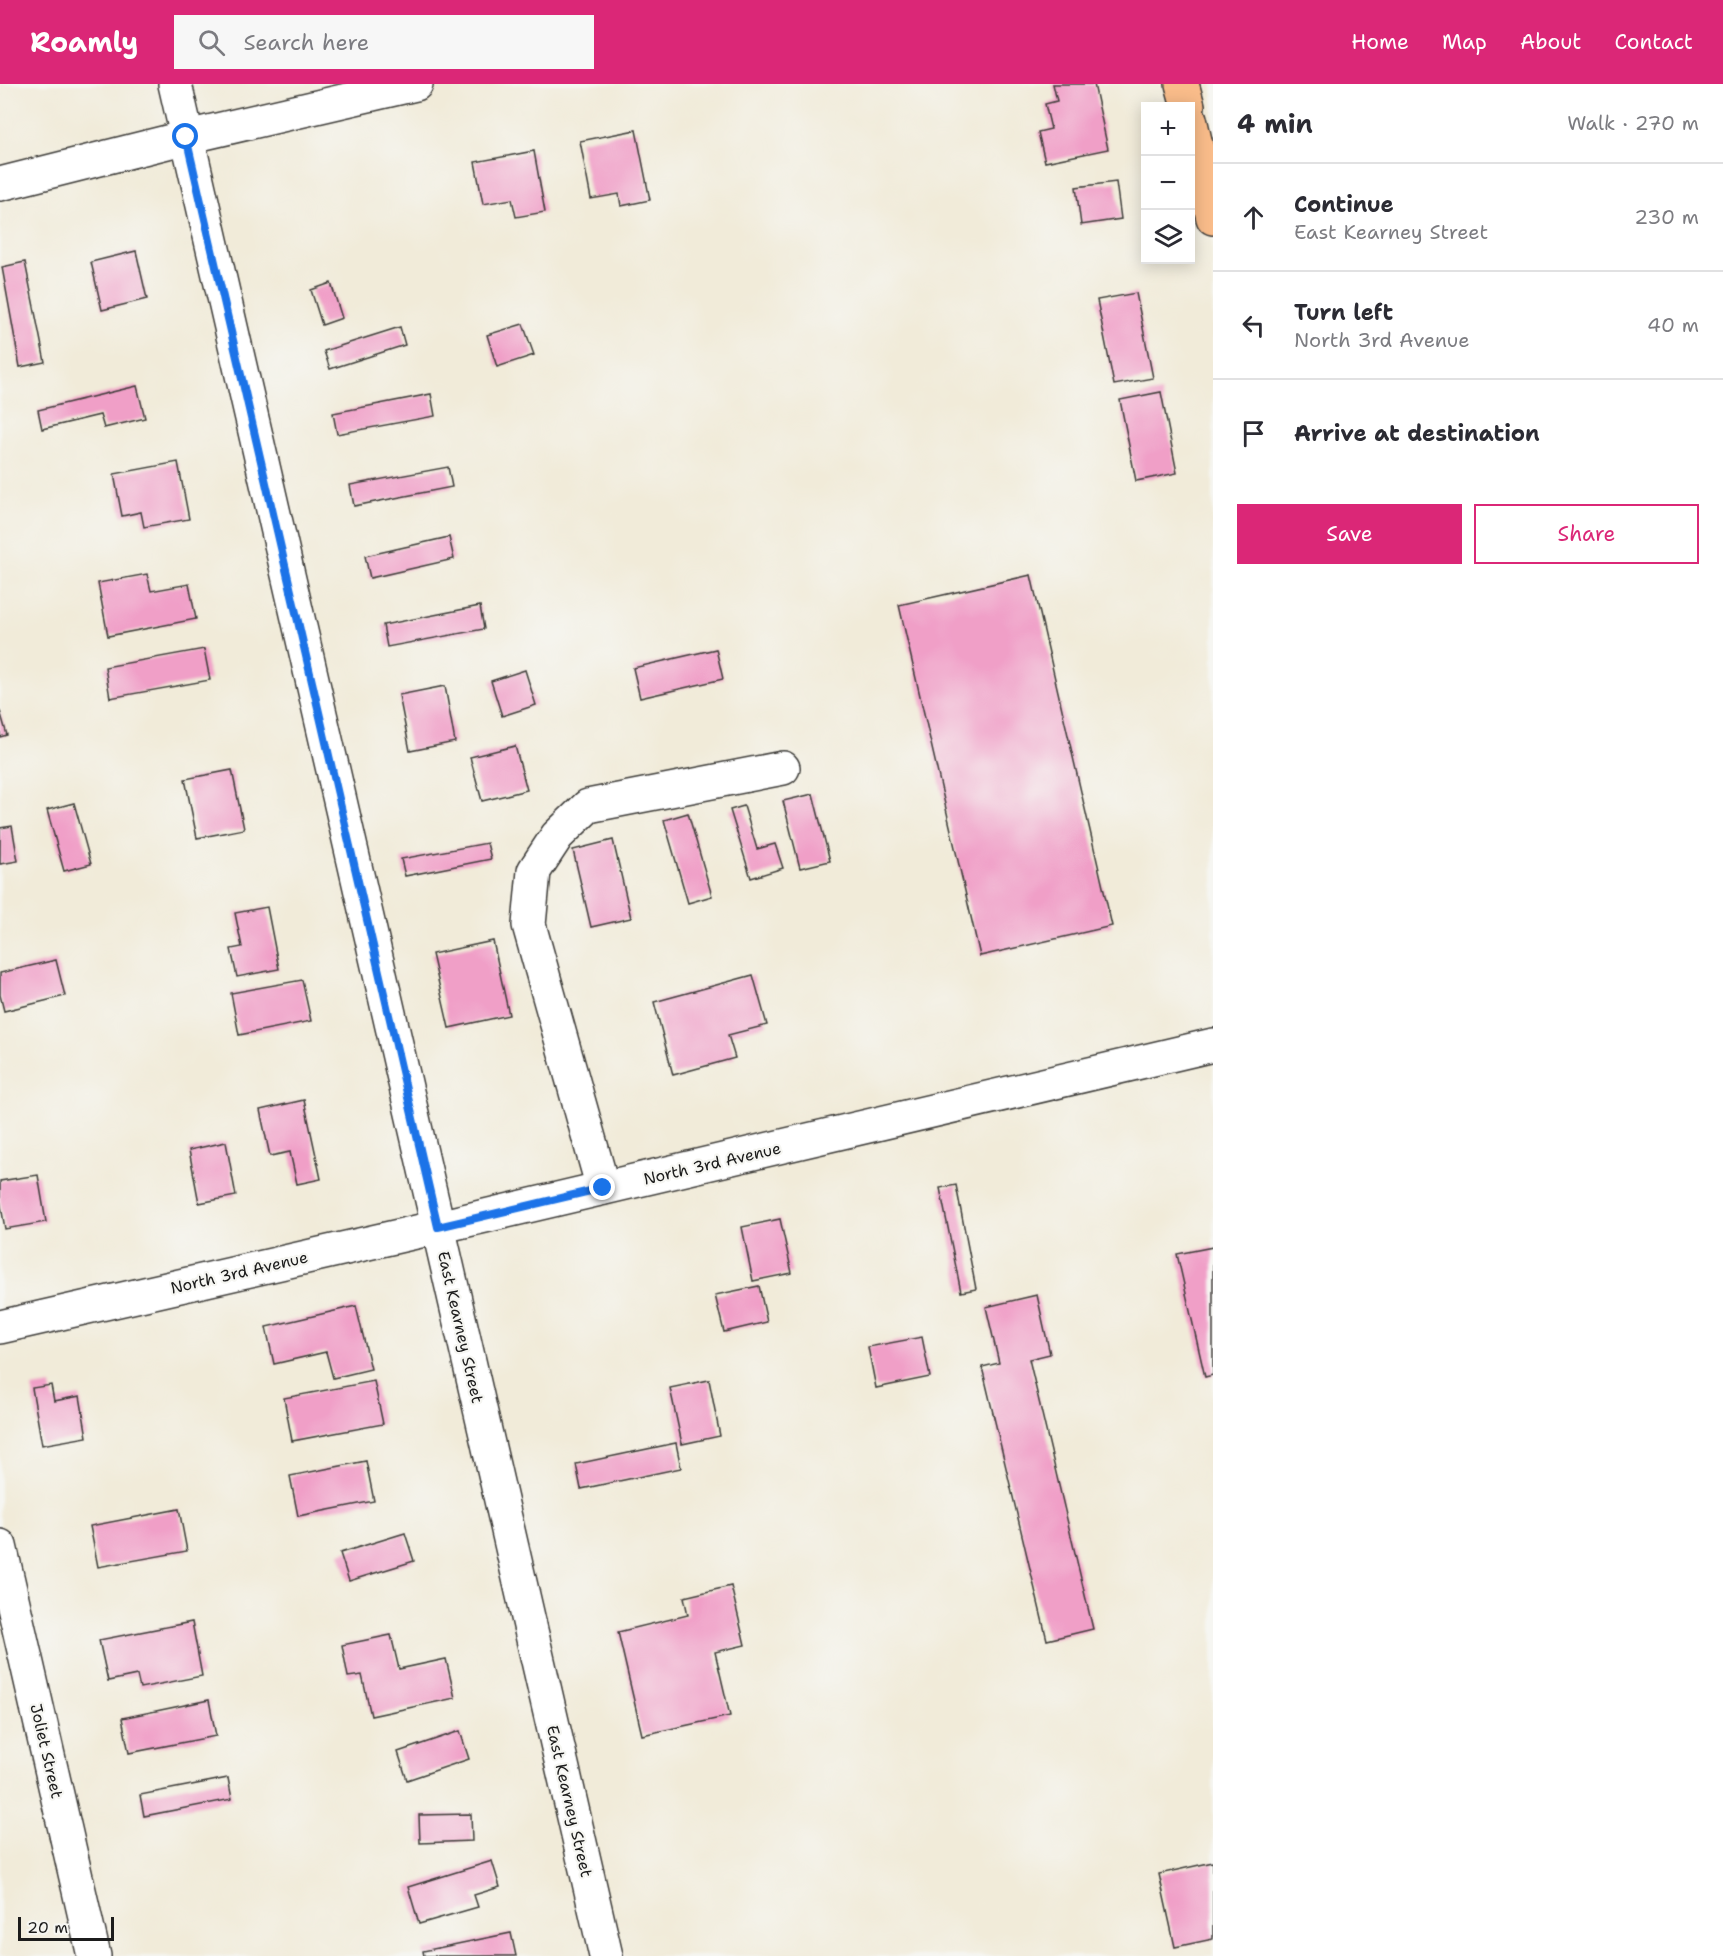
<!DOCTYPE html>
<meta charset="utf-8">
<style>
:root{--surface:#fff;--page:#f7f7f7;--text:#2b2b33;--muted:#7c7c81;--line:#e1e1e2;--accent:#db2777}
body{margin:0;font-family:"Shantell Sans",sans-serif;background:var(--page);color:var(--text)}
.controls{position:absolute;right:18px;top:18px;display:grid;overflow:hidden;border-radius:0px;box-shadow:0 3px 15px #0003}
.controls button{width:54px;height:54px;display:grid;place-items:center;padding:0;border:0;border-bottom:2px solid var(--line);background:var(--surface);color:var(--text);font:30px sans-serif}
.scale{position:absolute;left:18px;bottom:15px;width:96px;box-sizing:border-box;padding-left:6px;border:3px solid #1c1c1c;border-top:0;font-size:16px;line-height:21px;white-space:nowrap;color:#1c1c1c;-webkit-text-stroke:4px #f6f6f2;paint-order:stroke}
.stop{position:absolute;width:18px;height:18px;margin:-14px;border:4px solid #1a73e8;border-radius:50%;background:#fff}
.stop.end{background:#1a73e8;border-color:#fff;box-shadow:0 2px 6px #0008}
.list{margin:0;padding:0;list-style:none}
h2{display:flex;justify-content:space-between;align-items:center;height:78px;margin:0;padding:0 24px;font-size:26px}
h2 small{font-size:20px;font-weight:400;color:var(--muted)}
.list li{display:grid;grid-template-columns:39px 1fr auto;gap:18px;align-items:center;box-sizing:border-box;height:108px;padding:0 24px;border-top:2px solid var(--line)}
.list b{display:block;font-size:22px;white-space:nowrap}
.list p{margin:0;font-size:20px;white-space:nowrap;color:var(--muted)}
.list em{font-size:20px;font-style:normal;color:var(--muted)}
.actions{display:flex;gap:12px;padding:18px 24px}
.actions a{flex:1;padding:14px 0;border:2px solid var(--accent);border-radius:0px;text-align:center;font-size:21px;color:var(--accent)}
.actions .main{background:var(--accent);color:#fff}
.icon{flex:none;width:33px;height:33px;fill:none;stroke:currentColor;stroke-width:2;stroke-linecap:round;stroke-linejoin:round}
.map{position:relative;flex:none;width:1213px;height:1872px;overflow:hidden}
header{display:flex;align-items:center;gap:36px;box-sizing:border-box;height:84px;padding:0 30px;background:var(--accent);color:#fff}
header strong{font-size:28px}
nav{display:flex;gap:33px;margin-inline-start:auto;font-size:21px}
.search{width:420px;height:54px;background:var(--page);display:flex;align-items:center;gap:15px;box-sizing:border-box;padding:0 21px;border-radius:0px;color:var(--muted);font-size:22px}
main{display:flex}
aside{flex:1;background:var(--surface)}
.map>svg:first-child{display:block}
</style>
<header>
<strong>Roamly</strong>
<div class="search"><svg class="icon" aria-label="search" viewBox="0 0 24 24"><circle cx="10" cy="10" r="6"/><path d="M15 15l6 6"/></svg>Search here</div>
<nav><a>Home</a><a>Map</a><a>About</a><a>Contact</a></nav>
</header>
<main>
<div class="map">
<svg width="1213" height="1872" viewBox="0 0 1213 1872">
<rect width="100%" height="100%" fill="#f6f6f2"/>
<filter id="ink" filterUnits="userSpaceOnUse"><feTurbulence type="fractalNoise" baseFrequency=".0167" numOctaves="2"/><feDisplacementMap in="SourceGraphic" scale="12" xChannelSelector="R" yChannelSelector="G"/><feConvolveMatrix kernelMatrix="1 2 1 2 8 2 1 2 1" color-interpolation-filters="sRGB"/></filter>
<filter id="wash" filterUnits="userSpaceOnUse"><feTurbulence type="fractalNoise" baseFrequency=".008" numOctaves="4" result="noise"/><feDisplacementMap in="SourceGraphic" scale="24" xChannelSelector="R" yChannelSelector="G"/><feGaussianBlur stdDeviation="1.35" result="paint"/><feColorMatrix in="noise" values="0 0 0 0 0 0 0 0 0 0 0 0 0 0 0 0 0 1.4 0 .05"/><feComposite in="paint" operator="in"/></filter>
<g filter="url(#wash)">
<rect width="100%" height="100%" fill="#f1ebd9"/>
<g id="blocks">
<g fill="#f09fc7">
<polygon points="1053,0 1094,0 1108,65 1045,78 1038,48 1051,45 1045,20 1057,17"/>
<polygon points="636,46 650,116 621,122 619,110 591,115 580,57"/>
<polygon points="534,67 545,128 516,133 512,115 483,120 475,78"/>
<polygon points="1116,98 1121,135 1081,141 1076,103"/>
<polygon points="136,167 147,215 102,226 91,178"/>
<polygon points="25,178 45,278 20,283 2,183"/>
<polygon points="331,199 342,234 322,241 311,206"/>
<polygon points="1136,209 1153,294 1114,301 1097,216"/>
<polygon points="523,240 534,271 497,283 487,251"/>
<polygon points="400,243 405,261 330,285 324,267"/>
<polygon points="137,302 145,334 104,344 100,331 42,345 38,326"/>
<polygon points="1161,308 1177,389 1136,397 1120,316"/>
<polygon points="431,310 435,332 337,350 333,329"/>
<polygon points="178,378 189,435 144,443 141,428 122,432 114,390"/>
<polygon points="448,383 452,403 354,422 350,401"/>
<polygon points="449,453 454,475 370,494 365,472"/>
<polygon points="147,490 151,507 189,500 196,535 108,552 98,499"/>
<polygon points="1031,491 1112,842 980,872 899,521"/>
<polygon points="480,522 484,545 387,563 383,541"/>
<polygon points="204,565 210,596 110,614 105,583"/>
<polygon points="716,565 723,595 640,614 633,584"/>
<polygon points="525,586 536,621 502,632 491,597"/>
<polygon points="445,602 455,658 410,667 399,611"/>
<polygon points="0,627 7,651 0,653"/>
<polygon points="515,662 527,706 482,717 470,673"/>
<polygon points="232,686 244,745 197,754 185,695"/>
<polygon points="813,710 830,777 800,784 783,717"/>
<polygon points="74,719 91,780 64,787 47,726"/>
<polygon points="744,722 757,765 775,760 783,784 751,794 730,726"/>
<polygon points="688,729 712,812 688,819 664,736"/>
<polygon points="12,742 18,777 0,780 0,744"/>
<polygon points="613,756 631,834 591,843 573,766"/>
<polygon points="487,759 491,775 405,792 401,775"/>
<polygon points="267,823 279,885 237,893 231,865 242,863 235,829"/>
<polygon points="493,857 509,931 449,944 432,870"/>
<polygon points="56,876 65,912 4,927 0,911 0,889"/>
<polygon points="753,891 767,941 728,951 735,974 673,991 654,918"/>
<polygon points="302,896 311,937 239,951 231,909"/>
<polygon points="304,1016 321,1095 297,1100 290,1068 270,1072 260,1026"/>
<polygon points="226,1058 236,1112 199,1119 189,1066"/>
<polygon points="38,1091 46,1138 5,1145 0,1116 0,1097"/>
<polygon points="956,1101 976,1205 961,1208 940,1104"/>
<polygon points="780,1135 792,1189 753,1197 742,1143"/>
<polygon points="1213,1163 1213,1291 1205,1293 1177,1170"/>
<polygon points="759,1202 767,1238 724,1248 715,1211"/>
<polygon points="1037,1211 1050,1270 1029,1275 1093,1545 1047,1556 982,1283 999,1279 986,1223"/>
<polygon points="356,1222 371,1285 333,1294 326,1268 274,1280 266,1243"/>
<polygon points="922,1253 930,1293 876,1304 868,1263"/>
<polygon points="709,1296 720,1352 682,1360 670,1304"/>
<polygon points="374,1297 383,1340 292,1357 284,1314"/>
<polygon points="51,1301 54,1317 80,1312 87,1353 42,1361 32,1304"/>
<polygon points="676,1359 681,1384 581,1405 576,1380"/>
<polygon points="366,1377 374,1417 298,1432 290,1392"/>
<polygon points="179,1425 187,1467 98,1483 90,1442"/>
<polygon points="405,1449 414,1477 349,1497 340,1469"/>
<polygon points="731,1502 745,1561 715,1568 730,1632 642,1651 618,1548 688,1531 684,1513"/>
<polygon points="192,1538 202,1592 140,1604 137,1591 108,1597 99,1556"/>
<polygon points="391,1551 399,1585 446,1575 455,1614 371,1632 362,1591 348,1593 342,1561"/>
<polygon points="209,1616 216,1652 129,1669 122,1634"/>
<polygon points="460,1647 469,1675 407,1696 398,1668"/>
<polygon points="228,1694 232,1715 144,1732 140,1711"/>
<polygon points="471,1730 472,1757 420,1759 419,1731"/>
<polygon points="492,1777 500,1803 474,1811 478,1823 419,1840 408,1803"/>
<polygon points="1213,1778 1213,1855 1175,1863 1159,1790"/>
<polygon points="511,1849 516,1872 424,1872 423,1867"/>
</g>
</g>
</g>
<g filter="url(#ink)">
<use href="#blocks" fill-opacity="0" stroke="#3c3b38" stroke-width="1.5"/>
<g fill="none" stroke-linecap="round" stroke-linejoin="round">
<g stroke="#3c3b38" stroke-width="36">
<g id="minor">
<polyline points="175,0 606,1872"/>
<polyline points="0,100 187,53 416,0"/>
<polyline points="603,1104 529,841 534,787 557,752 588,722 783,684"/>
<polyline points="0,1243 438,1143 1213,961"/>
<polyline points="0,1462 94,1872"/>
</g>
</g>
<g stroke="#3c3b38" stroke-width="36">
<g id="major">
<polyline points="1182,0 1188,22"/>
<polyline points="1190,35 1213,134"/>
</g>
</g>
<use href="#minor" stroke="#fff" stroke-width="33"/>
<use href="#major" stroke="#f9bc8a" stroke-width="33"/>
</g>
</g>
<g fill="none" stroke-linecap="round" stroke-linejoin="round" filter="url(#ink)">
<polyline stroke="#1a73e8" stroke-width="8" points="186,53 438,1143 603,1104"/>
</g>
<g text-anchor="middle" stroke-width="4.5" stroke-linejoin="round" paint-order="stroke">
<g font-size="16" fill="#1c1c1c" stroke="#f6f6f2">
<text transform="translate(712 1079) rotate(-13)" y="6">North 3rd Avenue</text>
<text transform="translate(239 1188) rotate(-13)" y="6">North 3rd Avenue</text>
<text transform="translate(461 1243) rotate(77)" y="6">East Kearney Street</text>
<text transform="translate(47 1667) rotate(77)" y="6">Joliet Street</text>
<text transform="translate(570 1717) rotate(77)" y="6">East Kearney Street</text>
</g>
</g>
</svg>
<div class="controls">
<button>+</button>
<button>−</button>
<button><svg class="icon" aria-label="layers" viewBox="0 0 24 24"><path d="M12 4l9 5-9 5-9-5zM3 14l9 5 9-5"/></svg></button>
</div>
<div class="scale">20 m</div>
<div class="stop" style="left:186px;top:53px"></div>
<div class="stop end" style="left:603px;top:1104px"></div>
</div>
<aside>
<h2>4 min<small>Walk · 270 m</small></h2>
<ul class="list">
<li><svg class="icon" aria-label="ahead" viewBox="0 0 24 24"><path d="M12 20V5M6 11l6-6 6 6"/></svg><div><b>Continue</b><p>East Kearney Street</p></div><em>230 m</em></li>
<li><svg class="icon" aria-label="left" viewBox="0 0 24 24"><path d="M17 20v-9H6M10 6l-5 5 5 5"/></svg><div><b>Turn left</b><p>North 3rd Avenue</p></div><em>40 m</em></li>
<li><svg class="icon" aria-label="arrive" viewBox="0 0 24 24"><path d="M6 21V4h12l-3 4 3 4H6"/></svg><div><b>Arrive at destination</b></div></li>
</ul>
<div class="actions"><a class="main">Save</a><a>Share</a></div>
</aside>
</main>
